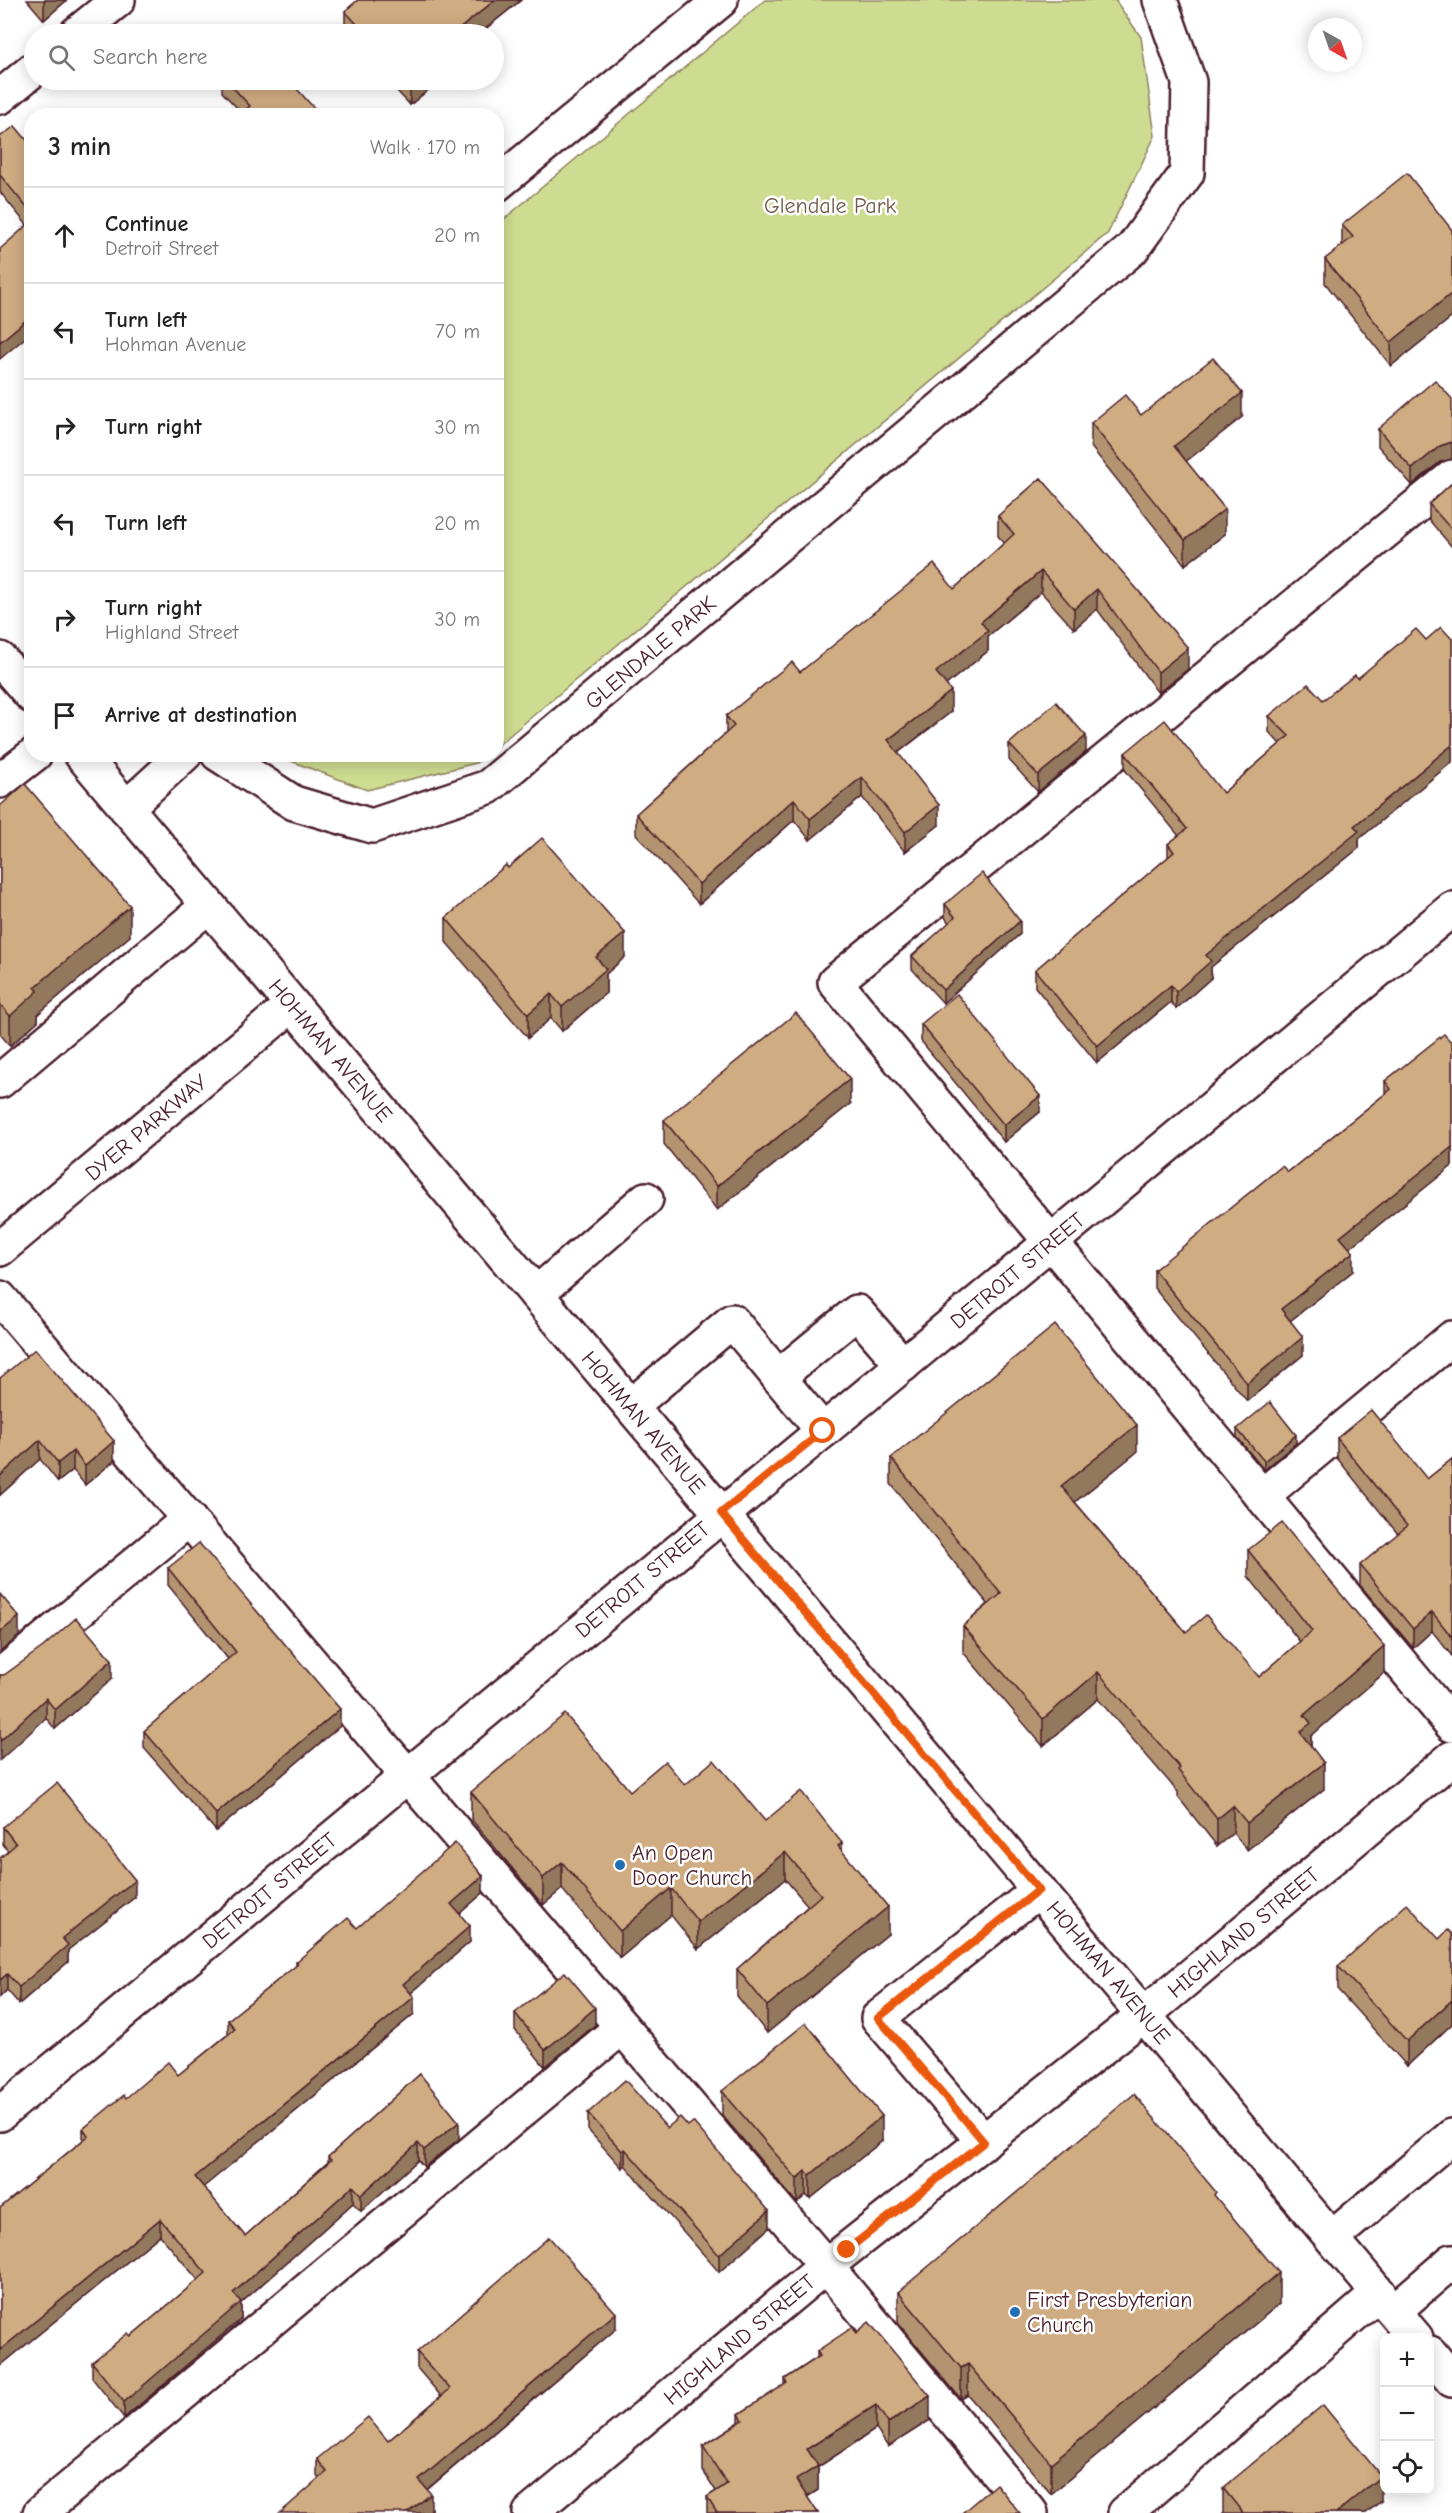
<!DOCTYPE html>
<meta charset="utf-8">
<style>
:root{--surface:#fff;--page:#f6f6f6;--text:#222;--muted:#767676;--line:#e0e0e0}
body{margin:0;font-family:"Comic Neue",sans-serif;background:var(--page);color:var(--text)}
.controls{position:absolute;right:18px;bottom:18px;display:grid;overflow:hidden;border-radius:12px;box-shadow:0 3px 15px #0003}
.controls button{width:54px;height:54px;display:grid;place-items:center;padding:0;border:0;border-bottom:2px solid var(--line);background:var(--surface);color:var(--text);font:30px sans-serif}
.compass{position:absolute;left:1308px;top:18px;width:54px;height:54px;border-radius:50%;background:var(--surface);box-shadow:0 3px 15px #0003;rotate:140deg}
.stop{position:absolute;width:18px;height:18px;margin:-14px;border:4px solid #ea580c;border-radius:50%;background:#fff}
.stop.end{background:#ea580c;border-color:#fff;box-shadow:0 2px 6px #0008}
.list{margin:0;padding:0;list-style:none}
h2{display:flex;justify-content:space-between;align-items:center;height:78px;margin:0;padding:0 24px;font-size:26px}
h2 small{font-size:20px;font-weight:400;color:var(--muted)}
.list li{display:grid;grid-template-columns:39px 1fr auto;gap:18px;align-items:center;box-sizing:border-box;height:96px;padding:0 24px;border-top:2px solid var(--line)}
.list b{display:block;font-size:22px;white-space:nowrap}
.list p{margin:0;font-size:20px;white-space:nowrap;color:var(--muted)}
.list em{font-size:20px;font-style:normal;color:var(--muted)}
.icon{flex:none;width:33px;height:33px;fill:none;stroke:currentColor;stroke-width:2;stroke-linecap:round;stroke-linejoin:round}
.map{position:relative;flex:none;width:1452px;height:2513px;overflow:hidden}
.search{position:absolute;background:var(--surface);box-shadow:0 3px 15px #0003;left:24px;top:24px;width:480px;height:66px;display:flex;align-items:center;gap:15px;box-sizing:border-box;padding:0 21px;border-radius:33px;color:var(--muted);font-size:22px}
.panel{position:absolute;background:var(--surface);box-shadow:0 3px 15px #0003;left:24px;top:108px;width:480px;height:654px;border-radius:24px}
.map>svg:first-child{display:block}
</style>
<div class="map">
<svg width="1452" height="2513" viewBox="0 0 1452 2513">
<rect width="100%" height="100%" fill="#fff"/>
<filter id="ink" filterUnits="userSpaceOnUse"><feTurbulence type="fractalNoise" baseFrequency=".0167" numOctaves="2"/><feDisplacementMap in="SourceGraphic" scale="12" xChannelSelector="R" yChannelSelector="G"/><feConvolveMatrix kernelMatrix="1 2 1 2 8 2 1 2 1" color-interpolation-filters="sRGB"/></filter>
<g filter="url(#ink)">
<g fill="#cddc90" stroke="#8c7e5e" stroke-width="1.5">
<polygon points="765,0 1115,0 1141,37 1155,136 1108,233 497,746 497,225"/>
<polygon points="275,755 486,755 476,763 367,790"/>
</g>
<g fill="none" stroke-linecap="round" stroke-linejoin="round">
<g stroke="#4a1f2b" stroke-width="38">
<g id="minor">
<polyline points="76,34 118,0"/>
<polyline points="0,97 34,69"/>
<polyline points="496,185 721,0"/>
<polyline points="1452,477 835,982 1452,1725"/>
<polyline points="218,754 294,803 372,826 488,787 1132,249 1187,173 1189,82 1160,0"/>
<polyline points="0,781 35,754"/>
<polyline points="126,808 185,754"/>
<polyline points="0,1081 208,906"/>
<polyline points="0,1249 292,1005"/>
<polyline points="536,1294 646,1199"/>
<polyline points="0,1298 826,2266 1031,2513"/>
<polyline points="778,1377 857,1312 903,1365"/>
<polyline points="631,1406 732,1321 823,1431"/>
<polyline points="1262,1496 1452,1338"/>
<polyline points="0,1676 189,1519"/>
<polyline points="0,2114 1452,909"/>
<polyline points="984,2142 878,2018 1039,1890"/>
<polyline points="1332,2238 1452,2136"/>
<polyline points="1394,2311 1452,2261"/>
<polyline points="40,2513 622,2027"/>
<polyline points="530,2513 826,2266 1145,2014 1452,1758"/>
<polyline points="1125,2513 1379,2293"/>
</g>
</g>
<g stroke="#4a1f2b" stroke-width="38">
<g id="major">
<polyline points="0,659 32,696"/>
<polyline points="81,754 1416,2338"/>
<polyline points="1430,2353 1452,2380"/>
</g>
</g>
<use href="#minor" stroke="#fff" stroke-width="33"/>
<use href="#major" stroke="#fff" stroke-width="33"/>
</g>
<g fill="#b39470" stroke="#4a1f2b" stroke-width="1.5">
<polygon points="27,0 67,0 44,20"/>
<polygon points="358,0 521,0 479,34 347,34 345,32 345,11"/>
<polygon points="222,80 289,80 242,113 222,92"/>
<polygon points="387,80 440,80 410,105"/>
<polygon points="0,137 32,146 32,332 27,225 0,192"/>
<polygon points="1342,225 1452,230 1452,317 1391,366 1325,283 1325,259 1342,246"/>
<polygon points="1141,415 1242,417 1186,461 1225,534 1185,565 1091,447 1091,423"/>
<polygon points="1378,429 1440,462 1412,485 1378,446"/>
<polygon points="1041,478 1188,669 1158,693 1097,609 1074,629 1041,592 988,636 988,651 946,685 951,712 898,753 939,825 905,852 862,797 810,840 794,820 699,904 636,834 636,814 726,733 726,716 800,672 954,589 1004,543 998,536 998,516"/>
<polygon points="1452,483 1452,547 1429,520 1429,504"/>
<polygon points="1452,639 1452,762 1359,839 1359,848 1211,967 1211,978 1176,1009 1171,1002 1097,1063 1035,987 1035,970 1168,857 1168,844 1179,836 1125,770 1125,753 1223,793 1280,744 1269,732 1269,716 1323,700 1358,678 1426,640"/>
<polygon points="1009,744 1086,752 1038,792 1009,760"/>
<polygon points="0,806 130,936 38,1014 38,1021 10,1046 0,1034"/>
<polygon points="508,868 625,957 606,974 606,993 562,1031 551,1018 528,1038 446,942 446,918"/>
<polygon points="945,904 1020,934 943,1003 912,969 912,956 949,923 945,917"/>
<polygon points="921,1024 1040,1112 1004,1142 921,1041"/>
<polygon points="1452,1041 1452,1166 1350,1248 1353,1271 1290,1321 1303,1355 1247,1401 1154,1288 1154,1270 1288,1172 1385,1094 1385,1081"/>
<polygon points="850,1104 717,1210 664,1144 664,1120"/>
<polygon points="0,1378 114,1461 85,1485 73,1470 58,1482 40,1459 0,1495"/>
<polygon points="1237,1429 1296,1443 1264,1470 1237,1437"/>
<polygon points="1337,1438 1427,1479 1452,1459 1452,1656 1432,1631 1413,1648 1360,1585 1360,1565 1398,1534 1337,1458"/>
<polygon points="1137,1452 1075,1502 1186,1632 1259,1677 1300,1642 1248,1576 1248,1550 1384,1673 1311,1736 1311,1746 1324,1789 1247,1850 1233,1833 1217,1846 1178,1797 1178,1792 1098,1699 1043,1746 963,1652 963,1626 988,1604 891,1484 891,1458"/>
<polygon points="168,1568 340,1726 216,1831 144,1748 144,1731 228,1659 168,1585"/>
<polygon points="0,1675 112,1679 55,1729 46,1718"/>
<polygon points="685,1785 765,1821 842,1851 888,1934 767,2033 737,1996 737,1969 808,1906 785,1879 698,1949 671,1915 620,1958 562,1889 543,1905 471,1819 471,1792 630,1791"/>
<polygon points="3,1827 135,1897 68,1950 68,1962 19,2004 7,1990 0,1997 8,1851 3,1844"/>
<polygon points="483,1893 460,1913 470,1942 411,1993 414,2014 203,2187 245,2236 328,2162 328,2157 420,2074 459,2139 424,2167 418,2160 361,2211 353,2203 241,2303 241,2319 124,2418 92,2378 92,2362 131,2336 198,2280 160,2235 0,2366 0,2208 83,2140 83,2129 126,2098 178,2075 228,2034 228,2020 296,1966 296,1962 357,1928"/>
<polygon points="1452,1934 1452,2024 1407,2066 1338,1990 1338,1966 1439,1939"/>
<polygon points="515,2013 595,2025 545,2067 515,2030"/>
<polygon points="722,2091 882,2141 810,2199 806,2195 797,2203 722,2115"/>
<polygon points="588,2113 667,2128 688,2126 769,2228 719,2272 625,2165 622,2168 588,2130"/>
<polygon points="1216,2198 1279,2304 1051,2494 968,2395 961,2399 898,2323 898,2292"/>
<polygon points="616,2329 427,2490 431,2510 319,2479 317,2476 317,2459 388,2441 441,2396 417,2368 417,2352"/>
<polygon points="856,2333 930,2420 888,2447 876,2429 818,2467 818,2490 807,2497 818,2513 707,2513 707,2497 716,2491 703,2471 703,2446 739,2422 739,2414 785,2385 785,2379 817,2358 817,2351"/>
<polygon points="1223,2488 1381,2501 1366,2513 1223,2513"/>
</g>
<g fill="#92785b" stroke="#4a1f2b" stroke-width="1.5">
<polygon points="45,0 67,0 44,20 44,1"/>
<polygon points="495,0 521,0 479,34 453,34"/>
<polygon points="416,80 440,80 410,105 410,84"/>
<polygon points="1452,293 1452,317 1391,366 1391,342"/>
<polygon points="32,315 32,332 0,359 0,342"/>
<polygon points="1242,393 1242,417 1174,471 1174,446"/>
<polygon points="1452,442 1452,459 1440,462 1412,485 1412,469 1440,446"/>
<polygon points="1225,509 1225,534 1185,565 1185,540"/>
<polygon points="1041,571 1041,592 988,636 988,651 936,693 936,672 981,622"/>
<polygon points="1097,589 1097,609 1074,629 1074,609"/>
<polygon points="1188,648 1188,669 1158,693 1158,672"/>
<polygon points="951,691 951,712 888,760 888,740"/>
<polygon points="1086,736 1086,752 1038,792 1038,775"/>
<polygon points="1452,745 1452,762 1359,839 1359,848 1211,967 1211,978 1176,1009 1176,992 1206,955 1354,826"/>
<polygon points="862,777 862,797 810,840 810,819"/>
<polygon points="794,799 794,820 699,904 699,884"/>
<polygon points="939,805 939,825 905,852 905,832"/>
<polygon points="130,906 130,936 38,1014 38,1021 10,1046 10,1016 35,987"/>
<polygon points="1020,921 1020,934 943,1003 943,990"/>
<polygon points="625,933 625,957 606,974 606,993 562,1031 562,1007 596,957"/>
<polygon points="1171,985 1171,1002 1097,1063 1097,1046"/>
<polygon points="551,994 551,1018 528,1038 528,1014"/>
<polygon points="850,1079 850,1104 717,1210 717,1186"/>
<polygon points="1040,1096 1040,1112 1004,1142 1004,1125"/>
<polygon points="1452,1147 1452,1166 1340,1256 1340,1237"/>
<polygon points="1353,1252 1353,1271 1281,1328 1281,1309"/>
<polygon points="1303,1337 1303,1355 1247,1401 1247,1383"/>
<polygon points="1137,1425 1137,1452 1061,1513 1061,1486"/>
<polygon points="1296,1435 1296,1443 1264,1470 1264,1461"/>
<polygon points="40,1440 40,1459 0,1495 0,1476"/>
<polygon points="114,1441 114,1461 85,1485 85,1466"/>
<polygon points="73,1451 73,1470 58,1482 58,1463"/>
<polygon points="1432,1612 1432,1631 1413,1648 1413,1629"/>
<polygon points="19,1617 19,1636 0,1652 0,1632"/>
<polygon points="1384,1646 1384,1673 1311,1736 1311,1750 1300,1732 1304,1715"/>
<polygon points="112,1660 112,1679 55,1729 55,1710"/>
<polygon points="1098,1672 1098,1699 1043,1746 1043,1719"/>
<polygon points="46,1698 46,1718 0,1760 0,1741"/>
<polygon points="340,1709 340,1726 216,1831 216,1814"/>
<polygon points="1324,1763 1324,1789 1247,1850 1247,1823"/>
<polygon points="1233,1806 1233,1833 1217,1846 1217,1819"/>
<polygon points="842,1843 842,1870 838,1846"/>
<polygon points="785,1852 785,1879 698,1949 698,1922"/>
<polygon points="562,1862 562,1889 543,1905 543,1878"/>
<polygon points="483,1876 483,1893 451,1921 451,1904"/>
<polygon points="135,1880 135,1897 68,1950 68,1962 19,2004 19,1987 62,1938"/>
<polygon points="671,1888 671,1915 620,1958 620,1931"/>
<polygon points="888,1907 888,1934 767,2033 767,2006"/>
<polygon points="470,1926 470,1942 403,2000 403,1984"/>
<polygon points="7,1974 7,1990 0,1997 0,1980"/>
<polygon points="414,1997 414,2014 195,2194 195,2177"/>
<polygon points="1452,2000 1452,2024 1407,2066 1407,2041"/>
<polygon points="595,2008 595,2025 545,2067 545,2050"/>
<polygon points="882,2116 882,2141 810,2199 810,2175"/>
<polygon points="459,2122 459,2139 424,2167 424,2150"/>
<polygon points="418,2143 418,2160 361,2211 361,2195"/>
<polygon points="625,2149 625,2165 622,2168 622,2151"/>
<polygon points="806,2171 806,2195 797,2203 797,2179"/>
<polygon points="353,2186 353,2203 241,2303 241,2319 124,2418 124,2402 233,2293"/>
<polygon points="769,2211 769,2228 719,2272 719,2255"/>
<polygon points="160,2219 160,2235 0,2366 0,2350"/>
<polygon points="1279,2273 1279,2304 1051,2494 1051,2463"/>
<polygon points="616,2313 616,2329 419,2496 419,2480"/>
<polygon points="968,2364 968,2395 961,2399 961,2368"/>
<polygon points="930,2396 930,2420 888,2447 888,2423"/>
<polygon points="876,2405 876,2429 818,2467 818,2490 796,2504 796,2480 807,2449"/>
<polygon points="1381,2476 1381,2501 1366,2513 1336,2513"/>
<polygon points="431,2494 431,2510 427,2513 407,2513"/>
</g>
<g fill="#d0ac82" stroke="#4a1f2b" stroke-width="1.5">
<polygon points="358,0 495,0 453,34 366,34 345,11"/>
<polygon points="226,80 289,80 321,116 239,116 250,106"/>
<polygon points="406,80 416,80 410,84"/>
<polygon points="15,126 32,146 32,214 0,175 0,137"/>
<polygon points="1407,173 1452,230 1452,293 1391,342 1325,259 1353,237 1342,225"/>
<polygon points="32,221 32,315 0,342 0,249"/>
<polygon points="1213,358 1242,393 1174,446 1225,509 1185,540 1091,423 1125,395 1141,415"/>
<polygon points="1435,380 1452,399 1452,442 1440,446 1412,469 1378,429"/>
<polygon points="1041,478 1188,648 1158,672 1097,589 1074,609 1041,571 981,622 988,631 936,672 951,691 888,740 939,805 905,832 862,777 810,819 794,799 699,884 636,814 734,726 726,716 792,662 800,672 934,564 954,589 1014,534 998,516"/>
<polygon points="1452,483 1452,530 1429,504"/>
<polygon points="1441,627 1452,639 1452,745 1354,826 1359,831 1206,955 1211,961 1176,992 1171,985 1097,1046 1035,970 1174,852 1168,844 1187,829 1125,753 1165,720 1223,793 1289,736 1269,716 1308,684 1323,700 1355,675 1358,678 1416,629 1426,640"/>
<polygon points="1056,702 1086,736 1038,775 1009,744"/>
<polygon points="25,784 130,906 35,987 38,991 10,1016 0,1004 0,806"/>
<polygon points="542,838 625,933 596,957 606,969 562,1007 551,994 528,1014 446,918 506,865 508,868"/>
<polygon points="982,873 1020,921 943,990 912,956 955,917 945,904"/>
<polygon points="957,994 1040,1096 1004,1125 921,1024"/>
<polygon points="796,1013 850,1079 717,1186 664,1120"/>
<polygon points="1444,1034 1451,1042 1452,1041 1452,1147 1340,1237 1353,1252 1281,1309 1303,1337 1247,1383 1154,1270 1282,1166 1288,1172 1391,1089 1385,1081"/>
<polygon points="1055,1325 1137,1425 1061,1486 1186,1632 1206,1615 1259,1677 1312,1631 1248,1550 1282,1523 1384,1646 1304,1715 1311,1723 1300,1732 1324,1763 1247,1823 1233,1806 1217,1819 1178,1770 1180,1768 1098,1672 1043,1719 963,1626 1001,1594 891,1458"/>
<polygon points="35,1349 114,1441 85,1466 73,1451 58,1463 40,1440 0,1476 0,1378"/>
<polygon points="1270,1402 1296,1435 1264,1461 1237,1429"/>
<polygon points="1371,1410 1427,1479 1452,1459 1452,1637 1432,1612 1413,1629 1360,1565 1407,1526 1337,1438"/>
<polygon points="199,1543 340,1709 216,1814 144,1731 236,1652 168,1568"/>
<polygon points="0,1594 19,1617 0,1632"/>
<polygon points="76,1618 112,1660 55,1710 46,1698 0,1741 0,1675 4,1675 43,1647"/>
<polygon points="565,1714 630,1791 665,1761 685,1785 714,1760 765,1821 801,1791 842,1843 838,1846 888,1907 767,2006 737,1969 821,1895 785,1852 698,1922 671,1888 620,1931 562,1862 543,1878 471,1792"/>
<polygon points="57,1783 135,1880 62,1938 68,1945 19,1987 7,1974 0,1980 0,1858 16,1844 3,1827"/>
<polygon points="455,1843 483,1876 451,1904 470,1926 403,1984 414,1997 195,2177 245,2236 331,2160 328,2157 420,2074 459,2122 424,2150 418,2143 361,2195 353,2186 233,2293 241,2302 124,2402 92,2362 128,2333 131,2336 206,2273 160,2219 0,2350 0,2208 88,2136 83,2129 124,2095 126,2098 168,2062 178,2075 235,2029 228,2020 298,1964 296,1962 348,1918 357,1928"/>
<polygon points="1407,1904 1439,1939 1448,1930 1452,1934 1452,2000 1407,2041 1338,1966"/>
<polygon points="565,1972 595,2008 545,2050 515,2013"/>
<polygon points="806,2023 882,2116 810,2175 806,2171 797,2179 722,2091"/>
<polygon points="625,2080 667,2128 680,2117 688,2126 693,2122 769,2211 719,2255 625,2149 622,2151 588,2113"/>
<polygon points="1134,2094 1216,2192 1214,2195 1279,2273 1051,2463 968,2364 961,2368 898,2292"/>
<polygon points="549,2237 616,2313 419,2480 431,2494 407,2513 280,2513 327,2472 317,2459 368,2417 388,2441 450,2389 417,2352"/>
<polygon points="869,2322 930,2396 888,2423 876,2405 807,2449 818,2466 796,2480 818,2513 717,2513 707,2497 727,2484 703,2446 743,2420 739,2414 787,2383 785,2379 820,2356 817,2351 853,2327 856,2333"/>
<polygon points="1323,2405 1381,2476 1336,2513 1243,2513 1223,2488"/>
<polygon points="996,2484 1020,2513 962,2513"/>
</g>
</g>
<g fill="none" stroke-linecap="round" stroke-linejoin="round" filter="url(#ink)">
<polyline stroke="#ea580c" stroke-width="8" points="823,1431 721,1513 1039,1890 878,2018 984,2142 847,2250"/>
</g>
<g fill="#1f6fb2" stroke="#fff" stroke-width="2">
<circle cx="620" cy="1865" r="6"/>
<circle cx="1015" cy="2312" r="6"/>
</g>
<g text-anchor="middle" stroke-width="5" stroke-linejoin="round" paint-order="stroke">
<g font-size="22" fill="#715849" stroke="#fff">
<text x="830" y="213">Glendale Park</text>
</g>
<g font-size="22" fill="#4a1f2b" stroke="#fff">
<text transform="translate(650 652) rotate(-40)" y="8">GLENDALE PARK</text>
<text transform="translate(331 1050) rotate(50)" y="8">HOHMAN AVENUE</text>
<text transform="translate(146 1127) rotate(-40)" y="8">DYER PARKWAY</text>
<text transform="translate(1017 1270) rotate(-40)" y="8">DETROIT STREET</text>
<text transform="translate(644 1422) rotate(50)" y="8">HOHMAN AVENUE</text>
<text transform="translate(642 1579) rotate(-40)" y="8">DETROIT STREET</text>
<text transform="translate(269 1890) rotate(-40)" y="8">DETROIT STREET</text>
<text transform="translate(1243 1932) rotate(-40)" y="8">HIGHLAND STREET</text>
<text transform="translate(1109 1972) rotate(50)" y="8">HOHMAN AVENUE</text>
<text transform="translate(739 2339) rotate(-40)" y="8">HIGHLAND STREET</text>
</g>
<g font-size="22" fill="#4a1f2b" stroke="#fff" text-anchor="start">
<text x="632" y="1860">An Open<tspan x="632" dy="25">Door Church</tspan></text>
<text x="1027" y="2307">First Presbyterian<tspan x="1027" dy="25">Church</tspan></text>
</g>
</g>
</svg>
<div class="controls">
<button>+</button>
<button>−</button>
<button><svg class="icon" aria-label="locate" viewBox="0 0 24 24"><circle cx="12" cy="12" r="6"/><path d="M12 2v4M12 18v4M2 12h4M18 12h4"/></svg></button>
</div>
<svg class="compass" viewBox="-18 -18 36 36"><path d="M0-13l5 13h-10z" fill="#e53935"/><path d="M0 13l5-13h-10z" fill="#767676"/></svg>
<div class="stop" style="left:823px;top:1431px"></div>
<div class="stop end" style="left:847px;top:2250px"></div>
<div class="search"><svg class="icon" aria-label="search" viewBox="0 0 24 24"><circle cx="10" cy="10" r="6"/><path d="M15 15l6 6"/></svg>Search here</div>
<section class="panel">
<h2>3 min<small>Walk · 170 m</small></h2>
<ul class="list">
<li><svg class="icon" aria-label="ahead" viewBox="0 0 24 24"><path d="M12 20V5M6 11l6-6 6 6"/></svg><div><b>Continue</b><p>Detroit Street</p></div><em>20 m</em></li>
<li><svg class="icon" aria-label="left" viewBox="0 0 24 24"><path d="M17 20v-9H6M10 6l-5 5 5 5"/></svg><div><b>Turn left</b><p>Hohman Avenue</p></div><em>70 m</em></li>
<li><svg class="icon" aria-label="right" viewBox="0 0 24 24"><path d="M7 20v-9h11M14 6l5 5-5 5"/></svg><div><b>Turn right</b></div><em>30 m</em></li>
<li><svg class="icon" aria-label="left" viewBox="0 0 24 24"><path d="M17 20v-9H6M10 6l-5 5 5 5"/></svg><div><b>Turn left</b></div><em>20 m</em></li>
<li><svg class="icon" aria-label="right" viewBox="0 0 24 24"><path d="M7 20v-9h11M14 6l5 5-5 5"/></svg><div><b>Turn right</b><p>Highland Street</p></div><em>30 m</em></li>
<li><svg class="icon" aria-label="arrive" viewBox="0 0 24 24"><path d="M6 21V4h12l-3 4 3 4H6"/></svg><div><b>Arrive at destination</b></div></li>
</ul>
</section>
</div>
